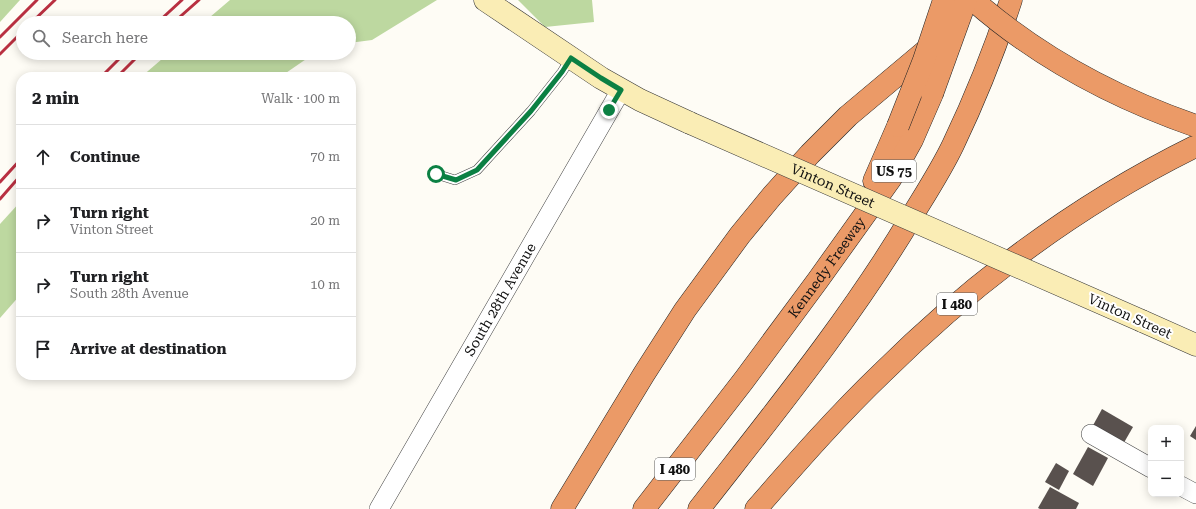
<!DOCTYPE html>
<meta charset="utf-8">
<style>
:root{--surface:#fff;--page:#f2f2f2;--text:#202124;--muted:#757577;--line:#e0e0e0}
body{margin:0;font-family:"Roboto Serif",serif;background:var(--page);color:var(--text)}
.controls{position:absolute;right:12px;bottom:12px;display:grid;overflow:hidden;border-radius:8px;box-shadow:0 2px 10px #0003}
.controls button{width:36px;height:36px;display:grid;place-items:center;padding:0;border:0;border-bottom:1px solid var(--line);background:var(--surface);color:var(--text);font:20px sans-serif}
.stop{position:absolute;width:12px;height:12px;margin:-9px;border:3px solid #0b8043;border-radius:50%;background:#fff}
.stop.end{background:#0b8043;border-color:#fff;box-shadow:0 1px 4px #0008}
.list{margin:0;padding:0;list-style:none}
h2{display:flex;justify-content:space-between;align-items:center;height:52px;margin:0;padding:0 16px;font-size:17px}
h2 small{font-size:13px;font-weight:400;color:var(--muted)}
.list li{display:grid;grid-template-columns:26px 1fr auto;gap:12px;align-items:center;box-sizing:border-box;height:64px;padding:0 16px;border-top:1px solid var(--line)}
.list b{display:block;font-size:15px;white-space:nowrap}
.list p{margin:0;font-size:13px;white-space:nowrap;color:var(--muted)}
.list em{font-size:13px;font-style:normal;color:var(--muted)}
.icon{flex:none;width:22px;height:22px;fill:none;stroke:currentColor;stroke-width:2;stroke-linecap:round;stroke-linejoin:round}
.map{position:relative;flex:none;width:1196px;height:509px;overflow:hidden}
.search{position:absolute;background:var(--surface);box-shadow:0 2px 10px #0003;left:16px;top:16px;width:340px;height:44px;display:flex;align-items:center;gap:10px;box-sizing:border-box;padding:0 14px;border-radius:22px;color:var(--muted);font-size:15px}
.panel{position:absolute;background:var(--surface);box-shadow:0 2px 10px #0003;left:16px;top:72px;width:340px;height:308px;border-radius:16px}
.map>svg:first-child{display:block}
</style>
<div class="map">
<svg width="1196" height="509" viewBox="0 0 1196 509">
<rect width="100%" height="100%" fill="#fefcf5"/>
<g fill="#bdd8a0">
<polygon points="0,0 20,0 0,22"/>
<polygon points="230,0 437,0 372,40 349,43 349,23 203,23"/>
<polygon points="518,0 592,0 594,22 545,27"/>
<polygon points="169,53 315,53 280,77 141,77"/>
<polygon points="21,201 21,294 0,318 0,224"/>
</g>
<g fill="#59514e">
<polygon points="1102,409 1133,427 1122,446 1091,429"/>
<polygon points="1196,426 1196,440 1190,436"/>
<polygon points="1088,447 1108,458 1093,486 1073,474"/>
<polygon points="1056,463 1069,471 1059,490 1045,482"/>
<polygon points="1050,487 1079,503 1076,509 1040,509 1038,508"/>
</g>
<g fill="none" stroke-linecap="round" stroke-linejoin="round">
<g stroke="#444" stroke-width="10">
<polyline id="lane" points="436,174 455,180 477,170 531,111 562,72 571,58"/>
</g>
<g stroke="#444" stroke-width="20">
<g id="street">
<polyline points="1091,434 1151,468"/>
<polyline points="1181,486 1196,494"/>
<path id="s1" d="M379,509L621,90"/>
</g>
</g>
<g stroke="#333" stroke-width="23">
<g id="secondary">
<polyline points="485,0 601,78 640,100 690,123"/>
<polyline points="1142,321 1196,345"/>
</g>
</g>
<g stroke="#222" stroke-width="23">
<g id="highway">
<polyline points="874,181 898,126"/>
<polyline points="562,509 644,374 685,310 740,235 772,196 810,154 848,116 935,43"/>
<path id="s2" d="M644,509L744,380L818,280L891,178L912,140L932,94"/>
<path d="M699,509C773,414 850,320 912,216C926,193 941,170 953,145C975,99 995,49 1011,0"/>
<path d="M756,509C797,462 838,415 883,372C975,281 1080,203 1196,146"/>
</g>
</g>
<use href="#lane" stroke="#fff" stroke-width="9"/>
<use href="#street" stroke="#fff" stroke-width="19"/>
<use href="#secondary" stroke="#faedb5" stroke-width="22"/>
<use href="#highway" stroke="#eb9a67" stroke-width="22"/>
<g stroke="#b93041" stroke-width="3">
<polyline points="31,23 55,0"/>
<polyline points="157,23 182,0"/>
<polyline points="173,23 199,0"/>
<polyline points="0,37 37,0"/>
<polyline points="0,54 23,31"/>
<polyline points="101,77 125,53"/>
<polyline points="117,77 141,53"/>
<polyline points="0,182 21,159"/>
<polyline points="0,199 21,175"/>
</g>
<g stroke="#333" stroke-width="23" stroke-linecap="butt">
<g id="secondary-bridge">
<path id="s3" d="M690,123L1142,321"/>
</g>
</g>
<g stroke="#222" stroke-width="23" stroke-linecap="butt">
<g id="highway-bridge">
<path d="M973,0C1038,57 1115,98 1196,126"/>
<polyline points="932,94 966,0"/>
<polyline points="898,126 924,60 944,0"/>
</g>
</g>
<use href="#secondary-bridge" stroke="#faedb5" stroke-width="22"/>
<use href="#highway-bridge" stroke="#eb9a67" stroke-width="22"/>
</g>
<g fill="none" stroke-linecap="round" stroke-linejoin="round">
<polyline stroke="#0b8043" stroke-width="5" points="436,174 456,180 477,170 531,111 562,72 571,58 601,78 621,90 609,110"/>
</g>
<g text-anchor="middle" stroke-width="4" stroke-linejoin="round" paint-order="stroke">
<g fill="#fff" stroke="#585858" stroke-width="1">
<rect x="872" y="160" width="44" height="22" rx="3"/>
<rect x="937" y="293" width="40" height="22" rx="3"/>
<rect x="655" y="458" width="40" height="22" rx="3"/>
</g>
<g font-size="13" font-weight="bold" fill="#111">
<text x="894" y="176">US 75</text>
<text x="957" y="309">I 480</text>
<text x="675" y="474">I 480</text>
</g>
<g font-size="14" fill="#111" stroke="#fff">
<text dy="5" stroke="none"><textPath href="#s3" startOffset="156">Vinton Street</textPath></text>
<text dy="5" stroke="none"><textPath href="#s2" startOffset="303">Kennedy Freeway</textPath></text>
<text dy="5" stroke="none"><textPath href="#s1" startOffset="242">South 28th Avenue</textPath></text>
<text transform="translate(1130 316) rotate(24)" y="5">Vinton Street</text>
</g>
</g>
</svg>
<div class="controls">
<button>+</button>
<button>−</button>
</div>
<div class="stop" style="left:436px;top:174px"></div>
<div class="stop end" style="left:609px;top:110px"></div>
<div class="search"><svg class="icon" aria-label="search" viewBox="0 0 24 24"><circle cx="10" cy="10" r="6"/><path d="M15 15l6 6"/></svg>Search here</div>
<section class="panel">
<h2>2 min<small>Walk · 100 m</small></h2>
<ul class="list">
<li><svg class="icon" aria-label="ahead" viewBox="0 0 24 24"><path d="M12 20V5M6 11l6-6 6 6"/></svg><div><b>Continue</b></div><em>70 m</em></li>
<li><svg class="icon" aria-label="right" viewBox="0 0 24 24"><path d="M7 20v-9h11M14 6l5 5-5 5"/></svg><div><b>Turn right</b><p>Vinton Street</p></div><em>20 m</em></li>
<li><svg class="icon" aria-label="right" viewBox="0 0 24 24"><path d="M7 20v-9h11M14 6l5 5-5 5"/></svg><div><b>Turn right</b><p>South 28th Avenue</p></div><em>10 m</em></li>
<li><svg class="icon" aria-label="arrive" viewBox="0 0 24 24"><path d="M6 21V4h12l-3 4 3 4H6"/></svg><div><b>Arrive at destination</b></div></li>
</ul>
</section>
</div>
